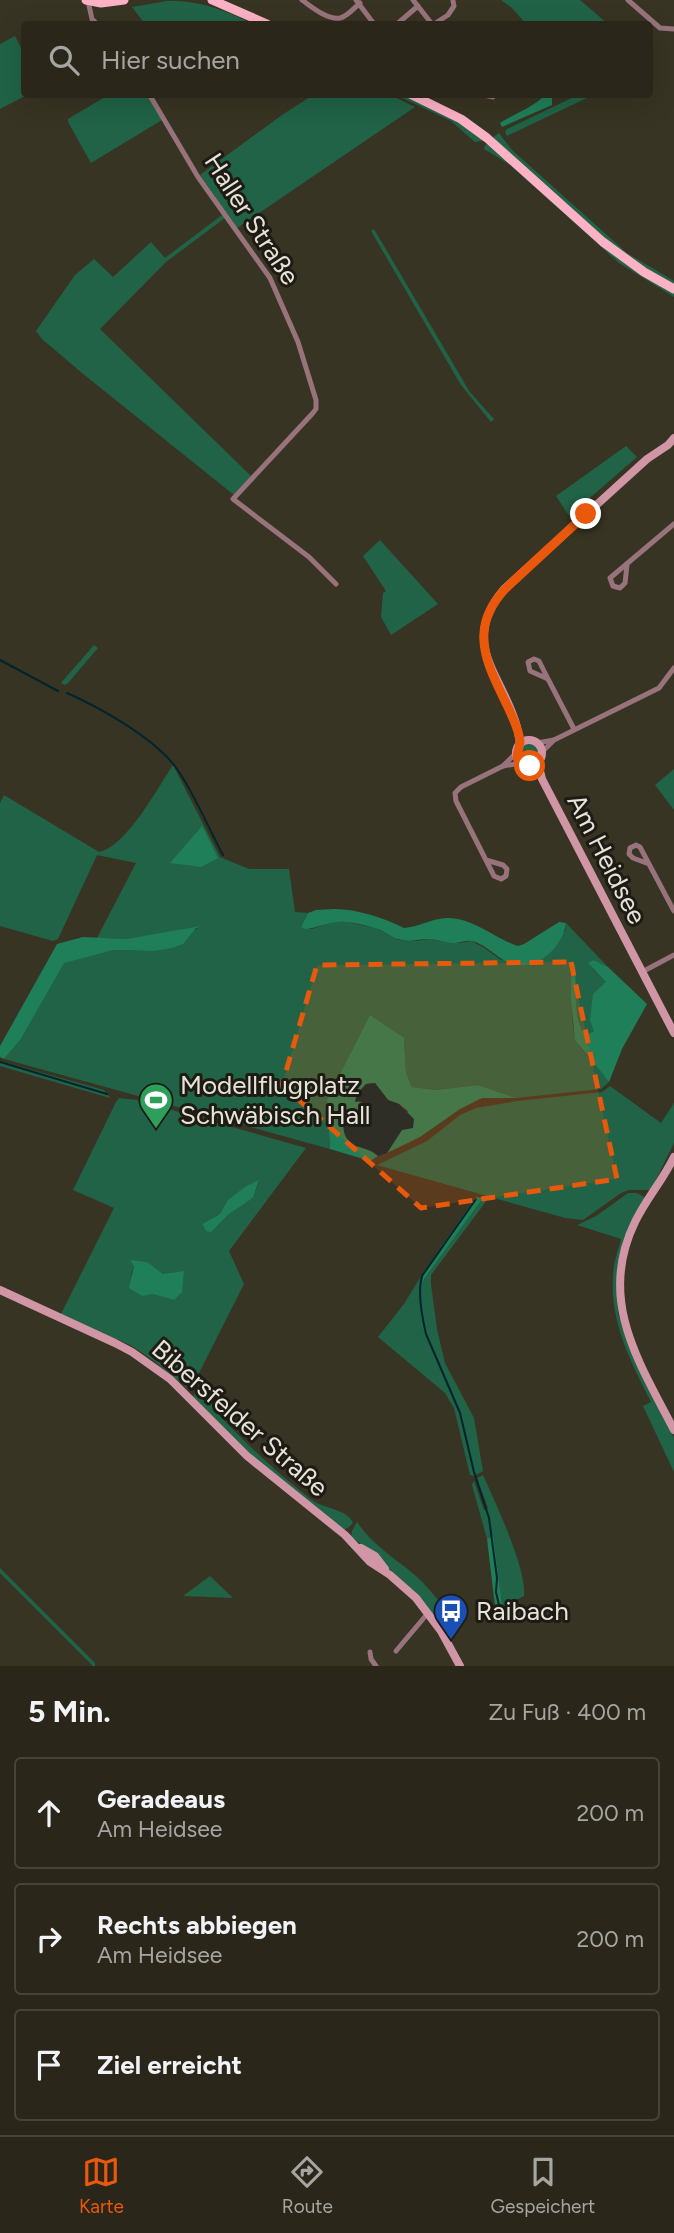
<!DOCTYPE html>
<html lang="de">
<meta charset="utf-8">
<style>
:root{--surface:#2a271a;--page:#363327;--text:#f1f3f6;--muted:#a5a5a2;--line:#464439;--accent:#ea580c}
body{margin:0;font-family:Figtree,sans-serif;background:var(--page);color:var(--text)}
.stop{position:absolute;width:21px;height:21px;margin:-16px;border:5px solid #ea580c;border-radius:50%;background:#fff}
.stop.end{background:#ea580c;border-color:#fff;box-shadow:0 2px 7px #0008}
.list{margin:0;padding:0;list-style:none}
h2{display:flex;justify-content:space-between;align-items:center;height:91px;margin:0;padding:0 28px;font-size:30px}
h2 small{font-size:23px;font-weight:400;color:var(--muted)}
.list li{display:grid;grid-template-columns:46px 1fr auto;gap:21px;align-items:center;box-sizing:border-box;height:112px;margin:0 14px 14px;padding:0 14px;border:2px solid var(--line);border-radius:7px}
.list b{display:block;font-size:26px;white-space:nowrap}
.list p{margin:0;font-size:23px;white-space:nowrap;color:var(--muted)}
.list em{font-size:23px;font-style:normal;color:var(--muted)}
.icon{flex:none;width:38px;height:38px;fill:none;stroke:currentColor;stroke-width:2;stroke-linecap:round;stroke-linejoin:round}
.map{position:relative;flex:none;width:674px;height:1666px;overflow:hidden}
.search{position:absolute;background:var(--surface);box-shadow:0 7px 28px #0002;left:21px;right:21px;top:21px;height:77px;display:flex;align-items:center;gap:18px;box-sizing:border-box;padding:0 24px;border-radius:7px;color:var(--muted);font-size:26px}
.sheet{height:469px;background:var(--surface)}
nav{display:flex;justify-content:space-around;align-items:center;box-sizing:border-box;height:98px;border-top:2px solid var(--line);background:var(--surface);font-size:19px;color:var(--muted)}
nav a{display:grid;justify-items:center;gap:4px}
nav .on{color:var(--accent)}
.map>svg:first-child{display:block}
</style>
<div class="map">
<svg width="674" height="1666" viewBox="0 0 674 1666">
<rect width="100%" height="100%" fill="#383423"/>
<g fill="#206346" fill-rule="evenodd">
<polygon points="501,0 580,0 608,24 526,24 512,8"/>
<path d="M167,1C202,1 222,9 253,24H242L234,21L228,24H145L132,7Z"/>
<polygon points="15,36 24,54 24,94 27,95 0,109 0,44"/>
<polygon points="110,94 147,95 162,120 91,163 68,122 68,119"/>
<polygon points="580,94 593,95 507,136 505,132 507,129"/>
<polygon points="313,95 390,95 415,107 237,228 200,175 282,115"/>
<polygon points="396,95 403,95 454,119 481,136 482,141 475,142 451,121"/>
<polygon points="499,133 512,150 627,253 674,281 674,285 622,253 492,138"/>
<polygon points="488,144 589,233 674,293 674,297 619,263 509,164 484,149 485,145"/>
<polygon points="222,215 225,218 166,262 100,329 251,476 234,495 82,373 42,339 36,331 75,275 94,259 113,277 151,242 165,258"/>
<polygon points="374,229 458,372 469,391 494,419 491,422 461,385 371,231"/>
<polygon points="626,446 637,457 569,516 556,496"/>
<polygon points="380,540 438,604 391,635 381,617 383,593 386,591 363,556"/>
<polygon points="94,645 98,648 68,683 65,685 61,683"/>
<circle cx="529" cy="753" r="9"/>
<path d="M173,765L220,857L249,869H289L295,912L308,913L301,927L312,929L335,921L347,922L376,928L399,940L417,941L429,939L459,943L471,941L483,947L501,960L565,931L566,923L608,967L594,960L593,969L607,982L594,1031L586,1035C568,1020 579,986 575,965C571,978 570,1031 577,1042C586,1056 599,1069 609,1082L601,1089L516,1098L478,1085L436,1090L412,1087L406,1072L404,1038L327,1100L330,1149L4,1059L21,1039L64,962L114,950L153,951L198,928L126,939L97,938L136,863L97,855L58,939L53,941L0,926V803L4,795L99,852C126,847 157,789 173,765Z"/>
<polygon points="674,769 674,810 655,785"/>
<polygon points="0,1061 104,1090 110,1098 0,1066"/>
<polygon points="610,1086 661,1123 674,1103 674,1143 651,1190 629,1190 621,1193 583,1220 565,1218 377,1165 427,1141 460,1115 476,1108 517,1101 602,1092"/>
<path d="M119,1098L137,1100L306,1148L229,1251L244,1284L192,1387L188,1389L154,1361L132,1346L61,1314L114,1208L73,1190L116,1102ZM259,1181L253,1198L228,1215L211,1231H206L202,1224L220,1214L246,1186ZM147,1263L163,1274L174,1300L152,1294L131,1275L134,1266Z"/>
<path d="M628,1193H637L646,1198L635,1213L623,1241L617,1271L618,1313L628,1345L674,1438V1472L643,1406L651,1402C631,1362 610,1323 613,1277C613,1264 618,1251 621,1239L577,1225L596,1216Z"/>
<polygon points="483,1198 487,1200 431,1275 431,1284 437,1329 445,1363 474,1418 483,1471 474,1476 470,1475 454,1408 445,1393 378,1337 404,1304 423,1273 424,1280"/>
<path d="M200,1387C210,1394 212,1408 221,1417C249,1447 279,1474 312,1500C324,1509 348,1509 353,1523L348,1528L343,1530L268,1472L193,1397L197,1388Z"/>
<path d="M483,1475C495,1502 527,1569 524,1596L499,1609L495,1606L502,1604L492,1536L487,1539L472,1485L474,1481L484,1510L488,1508L477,1478Z"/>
<path d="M357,1522C371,1543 390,1555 410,1571C428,1585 443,1607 458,1625L445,1632L377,1555L351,1537L352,1531Z"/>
<polygon points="0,1568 95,1663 95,1666 93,1666 0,1573"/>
<polygon points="210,1576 233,1598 183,1596"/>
</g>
<g fill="#1e7f58">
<path d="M545,95H552V105L502,127L500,123C514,114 534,107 545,95Z"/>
<polygon points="202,826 218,858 201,867 170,863"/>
<path d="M335,909C357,909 384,918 404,928C418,927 431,919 446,918C472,917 494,938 518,946L524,944L559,922L566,923C563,945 542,967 518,965C499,963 487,943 471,941C466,940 460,943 455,943C446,943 437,939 429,939C419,939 412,942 402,940C393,939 386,932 378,929C369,926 356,923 346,922C332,920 319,928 305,929L301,927L308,913L316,910Z"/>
<polygon points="201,926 196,928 183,944 172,948 153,951 114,950 64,963 21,1039 4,1059 0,1057 0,1046 57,944 83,937 126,939"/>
<path d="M594,960L608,967L647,1004L622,1049L609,1082L575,1040L571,1000V978L575,963C578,982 571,1022 586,1035L594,1031L590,1020L593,994L606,982L588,963Z"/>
<polygon points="370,1015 404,1038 406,1072 412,1087 436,1090 478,1085 516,1098 482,1098 460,1109 420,1137 387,1153 402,1129 408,1111 399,1104 388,1100 375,1083 366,1084 357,1094 355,1101 363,1103 364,1111 359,1120 354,1117 355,1146 370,1149 378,1156 370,1161 330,1149 327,1100"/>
<polygon points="259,1180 253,1198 228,1215 211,1232 206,1231 202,1224 220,1214 228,1200 246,1186"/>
<polygon points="476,1197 483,1198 423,1281 423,1273"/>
<polygon points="130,1260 147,1262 163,1274 184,1271 182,1292 174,1300 152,1294 142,1296 129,1288 134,1266"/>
<polygon points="493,1536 502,1604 495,1606 487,1539"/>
</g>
<path fill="#01242e" d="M375,1083L388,1100L399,1104L414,1119L413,1128L402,1130L387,1153L378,1156C370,1149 366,1150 357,1146C341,1140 342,1125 346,1111L351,1110L354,1117L359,1120L364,1111L363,1103L359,1101L355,1102L357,1094L366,1084Z"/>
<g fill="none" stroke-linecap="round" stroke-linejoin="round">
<g stroke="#01242e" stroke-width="2">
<polyline points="0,660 58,691"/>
<path d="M67,693C101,708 156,739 177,769C195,795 208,827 223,855"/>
<polyline points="0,1062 107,1094"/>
<path d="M476,1199L422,1276C417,1293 422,1317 426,1334L460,1413L474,1472L489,1518L497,1578L496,1592L499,1605"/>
</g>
<g stroke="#98737c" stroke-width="5">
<path d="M302,0C312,7 327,20 340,18C347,17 355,7 360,3"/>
<polyline points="356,0 374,24"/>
<polyline points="413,0 432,24"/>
<polyline points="628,0 660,28 674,29"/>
<polyline points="88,1 92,19 97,24"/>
<polyline points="397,24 418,6"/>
<polyline points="434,24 448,15 454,6 453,1"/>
<polyline points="149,94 198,177 270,278 298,342 316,400 316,409 312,414 233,499 309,557 336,584"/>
<polyline points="480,94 493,97 496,94"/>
<polyline points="627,565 625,583 620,588 613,586 610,578 674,524"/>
<polyline points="548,679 539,661 534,659 528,662 530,671 548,679 574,729"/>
<polyline points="537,743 554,740"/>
<polyline points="542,752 554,740 659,688 674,668"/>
<polyline points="503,766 521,763"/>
<polyline points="486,860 503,865 507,869 506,876 501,879 494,876 456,801 455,793 461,787 503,766 516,753"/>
<polyline points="649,864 633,858 629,854 630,848 636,845 640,847 674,911"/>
<polyline points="642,972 674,955"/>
<polyline points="396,1651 428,1613"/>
<polyline points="370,1652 371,1659 376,1666"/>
</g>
<g stroke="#d196a5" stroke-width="8">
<circle cx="529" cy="753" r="13"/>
<path d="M520,743C519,738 518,732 517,727C503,675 458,644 504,589L647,459L668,445L674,438"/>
<polyline points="538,763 542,779 674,1033"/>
<path d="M674,1157C663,1180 646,1199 635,1222C597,1300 639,1362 674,1430"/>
<polyline points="0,1290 115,1343 132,1352 170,1379 247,1456 345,1535 370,1562 390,1575 416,1598 441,1631 460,1666"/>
<polyline points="361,1548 375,1556 385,1569"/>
</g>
<g stroke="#fdb1c5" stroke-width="9">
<polyline points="86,0 101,3 124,0"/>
<polyline points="212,0 267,24"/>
<polyline points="410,94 461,119 487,138 603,242 644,272 674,289"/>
</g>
</g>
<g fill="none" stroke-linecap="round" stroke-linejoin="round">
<path stroke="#ea580c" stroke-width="9" d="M530,766C510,761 519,754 520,742C520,734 515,723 512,716C501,690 482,662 484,633C485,616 494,601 505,589L586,514"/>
</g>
<path fill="#e8590c" fill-opacity="0.2" stroke="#e8590c" stroke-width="5" stroke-dasharray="14 9" stroke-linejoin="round" d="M571,962L617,1179L421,1208L282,1085L317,965Z"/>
<defs>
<g id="stadium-pin" transform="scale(1.75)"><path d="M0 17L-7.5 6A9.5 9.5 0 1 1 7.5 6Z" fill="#2e9e5b" stroke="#1d1b14"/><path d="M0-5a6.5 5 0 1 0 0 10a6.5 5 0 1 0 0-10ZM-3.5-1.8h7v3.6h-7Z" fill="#fff"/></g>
<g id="bus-pin" transform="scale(1.75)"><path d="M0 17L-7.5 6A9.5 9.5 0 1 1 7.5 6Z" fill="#1a4fb4" stroke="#1d1b14"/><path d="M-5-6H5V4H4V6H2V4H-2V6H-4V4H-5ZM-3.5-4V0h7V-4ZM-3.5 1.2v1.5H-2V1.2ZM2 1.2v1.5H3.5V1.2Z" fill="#fff"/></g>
</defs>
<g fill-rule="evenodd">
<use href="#stadium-pin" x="156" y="1100"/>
<use href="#bus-pin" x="451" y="1611"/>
</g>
<g text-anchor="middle" stroke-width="6" stroke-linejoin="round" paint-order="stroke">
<g font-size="26" fill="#e6e3d9" stroke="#1d1b14">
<text transform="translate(252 219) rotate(57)" y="9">Haller Straße</text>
<text transform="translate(607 859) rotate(63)" y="9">Am Heidsee</text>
<text transform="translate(240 1418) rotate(41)" y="9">Bibersfelder Straße</text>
</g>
<g font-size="26" fill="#e6e3d9" stroke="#1d1b14" text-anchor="start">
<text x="180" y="1094">Modellflugplatz<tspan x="180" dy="30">Schwäbisch Hall</tspan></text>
<text x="476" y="1620">Raibach</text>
</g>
</g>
</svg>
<div class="stop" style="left:530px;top:766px"></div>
<div class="stop end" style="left:586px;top:514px"></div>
<div class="search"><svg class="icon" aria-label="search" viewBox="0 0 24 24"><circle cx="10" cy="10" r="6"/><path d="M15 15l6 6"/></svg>Hier suchen</div>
</div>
<section class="sheet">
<h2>5 Min.<small>Zu Fuß · 400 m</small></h2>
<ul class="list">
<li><svg class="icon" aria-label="ahead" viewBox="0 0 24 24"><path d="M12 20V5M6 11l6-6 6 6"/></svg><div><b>Geradeaus</b><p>Am Heidsee</p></div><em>200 m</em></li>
<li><svg class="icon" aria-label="right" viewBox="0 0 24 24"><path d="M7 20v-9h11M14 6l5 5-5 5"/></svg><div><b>Rechts abbiegen</b><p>Am Heidsee</p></div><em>200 m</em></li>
<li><svg class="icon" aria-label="arrive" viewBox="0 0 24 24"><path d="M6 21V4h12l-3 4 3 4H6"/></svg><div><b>Ziel erreicht</b></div></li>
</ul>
</section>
<nav>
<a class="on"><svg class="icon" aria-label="map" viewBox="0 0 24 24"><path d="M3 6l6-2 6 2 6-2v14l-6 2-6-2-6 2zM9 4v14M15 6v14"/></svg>Karte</a>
<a><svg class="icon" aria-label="directions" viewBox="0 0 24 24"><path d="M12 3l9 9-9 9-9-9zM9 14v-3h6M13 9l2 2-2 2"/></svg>Route</a>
<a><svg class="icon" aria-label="saved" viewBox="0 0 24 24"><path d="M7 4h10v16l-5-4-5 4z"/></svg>Gespeichert</a>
</nav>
